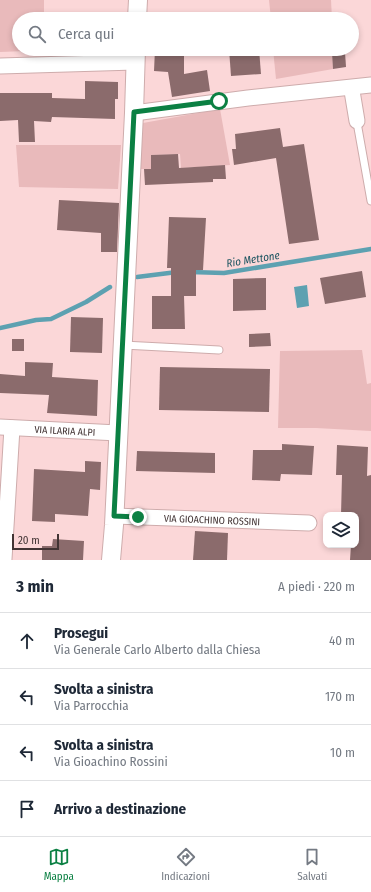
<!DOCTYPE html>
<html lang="it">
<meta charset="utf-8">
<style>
:root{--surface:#fff;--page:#f2f2f3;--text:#1f2937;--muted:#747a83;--line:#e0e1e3;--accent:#0b8043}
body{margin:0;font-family:"Fira Sans Condensed",sans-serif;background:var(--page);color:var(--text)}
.controls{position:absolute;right:12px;bottom:12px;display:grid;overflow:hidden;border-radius:8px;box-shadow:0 2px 6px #0003}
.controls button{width:36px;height:36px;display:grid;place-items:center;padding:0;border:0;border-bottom:1px solid var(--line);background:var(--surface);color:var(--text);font:20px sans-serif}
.scale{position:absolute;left:12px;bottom:10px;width:47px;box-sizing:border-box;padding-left:4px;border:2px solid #423434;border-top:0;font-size:11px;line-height:14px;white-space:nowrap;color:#423434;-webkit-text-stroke:3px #fbd7d8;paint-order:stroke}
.stop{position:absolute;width:12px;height:12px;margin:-9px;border:3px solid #0b8043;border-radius:50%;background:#fff}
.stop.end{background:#0b8043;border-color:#fff;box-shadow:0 1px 4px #0008}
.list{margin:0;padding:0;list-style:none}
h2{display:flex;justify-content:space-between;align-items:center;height:52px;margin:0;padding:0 16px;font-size:17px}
h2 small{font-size:13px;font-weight:400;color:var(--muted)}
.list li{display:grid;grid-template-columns:26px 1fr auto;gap:12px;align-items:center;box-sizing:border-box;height:56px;padding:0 16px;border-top:1px solid var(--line)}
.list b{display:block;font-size:15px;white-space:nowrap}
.list p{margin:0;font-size:13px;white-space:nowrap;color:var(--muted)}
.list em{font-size:13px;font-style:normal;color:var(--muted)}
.icon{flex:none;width:22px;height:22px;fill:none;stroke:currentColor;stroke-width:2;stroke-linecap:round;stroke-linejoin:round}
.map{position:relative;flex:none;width:371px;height:560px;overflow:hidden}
.search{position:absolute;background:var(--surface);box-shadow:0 2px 6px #0003;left:12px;right:12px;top:12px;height:44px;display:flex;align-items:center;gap:10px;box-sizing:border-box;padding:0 14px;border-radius:22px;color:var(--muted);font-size:15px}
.sheet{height:276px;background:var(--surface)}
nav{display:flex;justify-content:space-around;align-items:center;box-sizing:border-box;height:56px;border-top:1px solid var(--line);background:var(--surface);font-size:11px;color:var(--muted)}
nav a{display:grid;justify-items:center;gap:2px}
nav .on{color:var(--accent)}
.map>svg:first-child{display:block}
</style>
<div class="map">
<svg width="371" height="560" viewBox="0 0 371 560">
<rect width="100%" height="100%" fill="#fbd7d8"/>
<g fill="#e9babb">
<polygon points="0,0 44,0 44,19 19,19 19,49 77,49 0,52"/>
<polygon points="269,0 331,0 332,19 271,19"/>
<polygon points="273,49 332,49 333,69 276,79"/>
<polygon points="220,109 230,165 181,168 180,154 151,155 151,169 140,169 143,123"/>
<polygon points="16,145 121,145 118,189 19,187"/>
<polygon points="362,350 367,384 371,383 371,431 316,428 278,428 280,351"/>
</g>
<polygon fill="#5da1b1" points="307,285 309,306 297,308 294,287"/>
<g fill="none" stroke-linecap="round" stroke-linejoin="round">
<g stroke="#5da1b1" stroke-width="4.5">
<polyline points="190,272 224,273 371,249"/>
<polyline points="137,277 177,272"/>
<polyline points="0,328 36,320 51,319 86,302 110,287"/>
</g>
</g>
<g fill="#8b6b6c">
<polygon points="155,49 184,49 184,74 207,70 210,91 172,97 168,72 154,71"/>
<polygon points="229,49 259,49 261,74 231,76"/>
<polygon points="345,52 346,67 333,69 332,53"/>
<polygon points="85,81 118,82 118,99 115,99 115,119 52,117 51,122 34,121 35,142 19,142 18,120 0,121 0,93 52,93 52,98 85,99"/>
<polygon points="280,128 283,147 304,144 319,240 289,244 276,158 234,165 232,149 236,149 235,134"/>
<polygon points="178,154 179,168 225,165 226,179 213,179 213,182 145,185 144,169 151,169 151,155"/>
<polygon points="59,200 119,203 117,252 101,252 101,233 57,230"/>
<polygon points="169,217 206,218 203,270 196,270 196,296 184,296 185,329 152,329 152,296 171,296 171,268 167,268"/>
<polygon points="362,271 366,297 325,304 320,278"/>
<polygon points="266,278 266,310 233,311 233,279"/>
<polygon points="71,317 103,318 102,353 70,352"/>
<polygon points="270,333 271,346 249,347 249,334"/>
<rect x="12" y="339" width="12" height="12"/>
<polygon points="25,362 53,363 52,377 98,380 97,416 47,413 49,395 0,393 0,374 25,376"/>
<polygon points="160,367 270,369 269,412 159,410"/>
<polygon points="282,444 314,446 312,475 281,474 280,481 252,480 253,450 282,450"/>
<polygon points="337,445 368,447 367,476 371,475 371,560 350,560 351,545 356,545 356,515 341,515 342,475 336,475"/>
<polygon points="137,451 215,453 215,473 136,471"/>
<polygon points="85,461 101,462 100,490 90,489 88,516 55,514 55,522 32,521 34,469 85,472"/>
<polygon points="195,531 228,533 227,560 193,560"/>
<polygon points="53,539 84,541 83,560 42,560 42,546 52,546"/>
</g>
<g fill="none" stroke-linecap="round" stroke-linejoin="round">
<g stroke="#ceacac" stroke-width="9">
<g id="service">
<polyline points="358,128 371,201"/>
<polyline points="123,345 219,350"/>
</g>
</g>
<g stroke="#ceacac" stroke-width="17">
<g id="minor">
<polyline points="0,66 135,62"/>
<polyline points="348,88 352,91 357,121"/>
<polyline points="134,113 248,98 371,85"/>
<path id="s1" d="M0,427L118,433"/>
<path id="s2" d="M114,516L309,523"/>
<polyline points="4,559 12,428"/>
</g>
</g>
<g stroke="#ceacac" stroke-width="20">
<g id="tertiary">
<polyline points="137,19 138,0"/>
<polyline points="111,560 114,525 134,113 136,49"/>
</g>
</g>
<use href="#service" stroke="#fff" stroke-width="7"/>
<use href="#minor" stroke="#fff" stroke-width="15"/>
<use href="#tertiary" stroke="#fff" stroke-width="18"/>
</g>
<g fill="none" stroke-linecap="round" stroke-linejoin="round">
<polyline stroke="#0b8043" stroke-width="5" points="138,517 114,516 134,112 219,101"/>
</g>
<g text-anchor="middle" stroke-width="4" stroke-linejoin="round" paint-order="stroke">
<g font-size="10" fill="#423434" stroke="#fbd7d8">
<text dy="4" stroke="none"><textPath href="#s1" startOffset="65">VIA ILARIA ALPI</textPath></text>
<text dy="4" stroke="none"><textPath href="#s2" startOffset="98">VIA GIOACHINO ROSSINI</textPath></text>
</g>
<g font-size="11" font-style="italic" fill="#17525e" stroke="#fbd7d8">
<text transform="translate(253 259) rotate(-9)" y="4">Rio Mettone</text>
</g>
</g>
</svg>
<div class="controls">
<button><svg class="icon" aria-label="layers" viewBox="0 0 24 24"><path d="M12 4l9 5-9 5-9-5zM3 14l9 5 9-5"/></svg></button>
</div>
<div class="scale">20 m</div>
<div class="stop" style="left:219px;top:101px"></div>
<div class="stop end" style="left:138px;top:517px"></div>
<div class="search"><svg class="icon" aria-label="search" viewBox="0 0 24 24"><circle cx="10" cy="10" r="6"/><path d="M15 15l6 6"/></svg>Cerca qui</div>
</div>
<section class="sheet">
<h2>3 min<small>A piedi · 220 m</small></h2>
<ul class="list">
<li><svg class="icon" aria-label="ahead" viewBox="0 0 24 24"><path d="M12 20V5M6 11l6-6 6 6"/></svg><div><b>Prosegui</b><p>Via Generale Carlo Alberto dalla Chiesa</p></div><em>40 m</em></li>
<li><svg class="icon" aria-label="left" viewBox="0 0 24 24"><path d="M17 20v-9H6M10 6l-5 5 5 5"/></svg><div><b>Svolta a sinistra</b><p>Via Parrocchia</p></div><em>170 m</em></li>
<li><svg class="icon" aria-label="left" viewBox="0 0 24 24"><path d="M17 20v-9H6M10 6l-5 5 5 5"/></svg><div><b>Svolta a sinistra</b><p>Via Gioachino Rossini</p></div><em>10 m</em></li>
<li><svg class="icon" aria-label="arrive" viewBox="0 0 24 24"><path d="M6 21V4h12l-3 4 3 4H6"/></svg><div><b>Arrivo a destinazione</b></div></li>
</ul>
</section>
<nav>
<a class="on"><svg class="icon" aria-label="map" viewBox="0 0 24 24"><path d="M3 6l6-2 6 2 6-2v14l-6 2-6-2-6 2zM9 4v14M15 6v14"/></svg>Mappa</a>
<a><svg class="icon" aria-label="directions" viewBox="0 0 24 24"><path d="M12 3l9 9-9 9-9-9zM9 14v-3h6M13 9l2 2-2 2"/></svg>Indicazioni</a>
<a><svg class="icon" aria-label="saved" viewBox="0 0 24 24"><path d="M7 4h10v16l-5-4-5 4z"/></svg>Salvati</a>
</nav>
